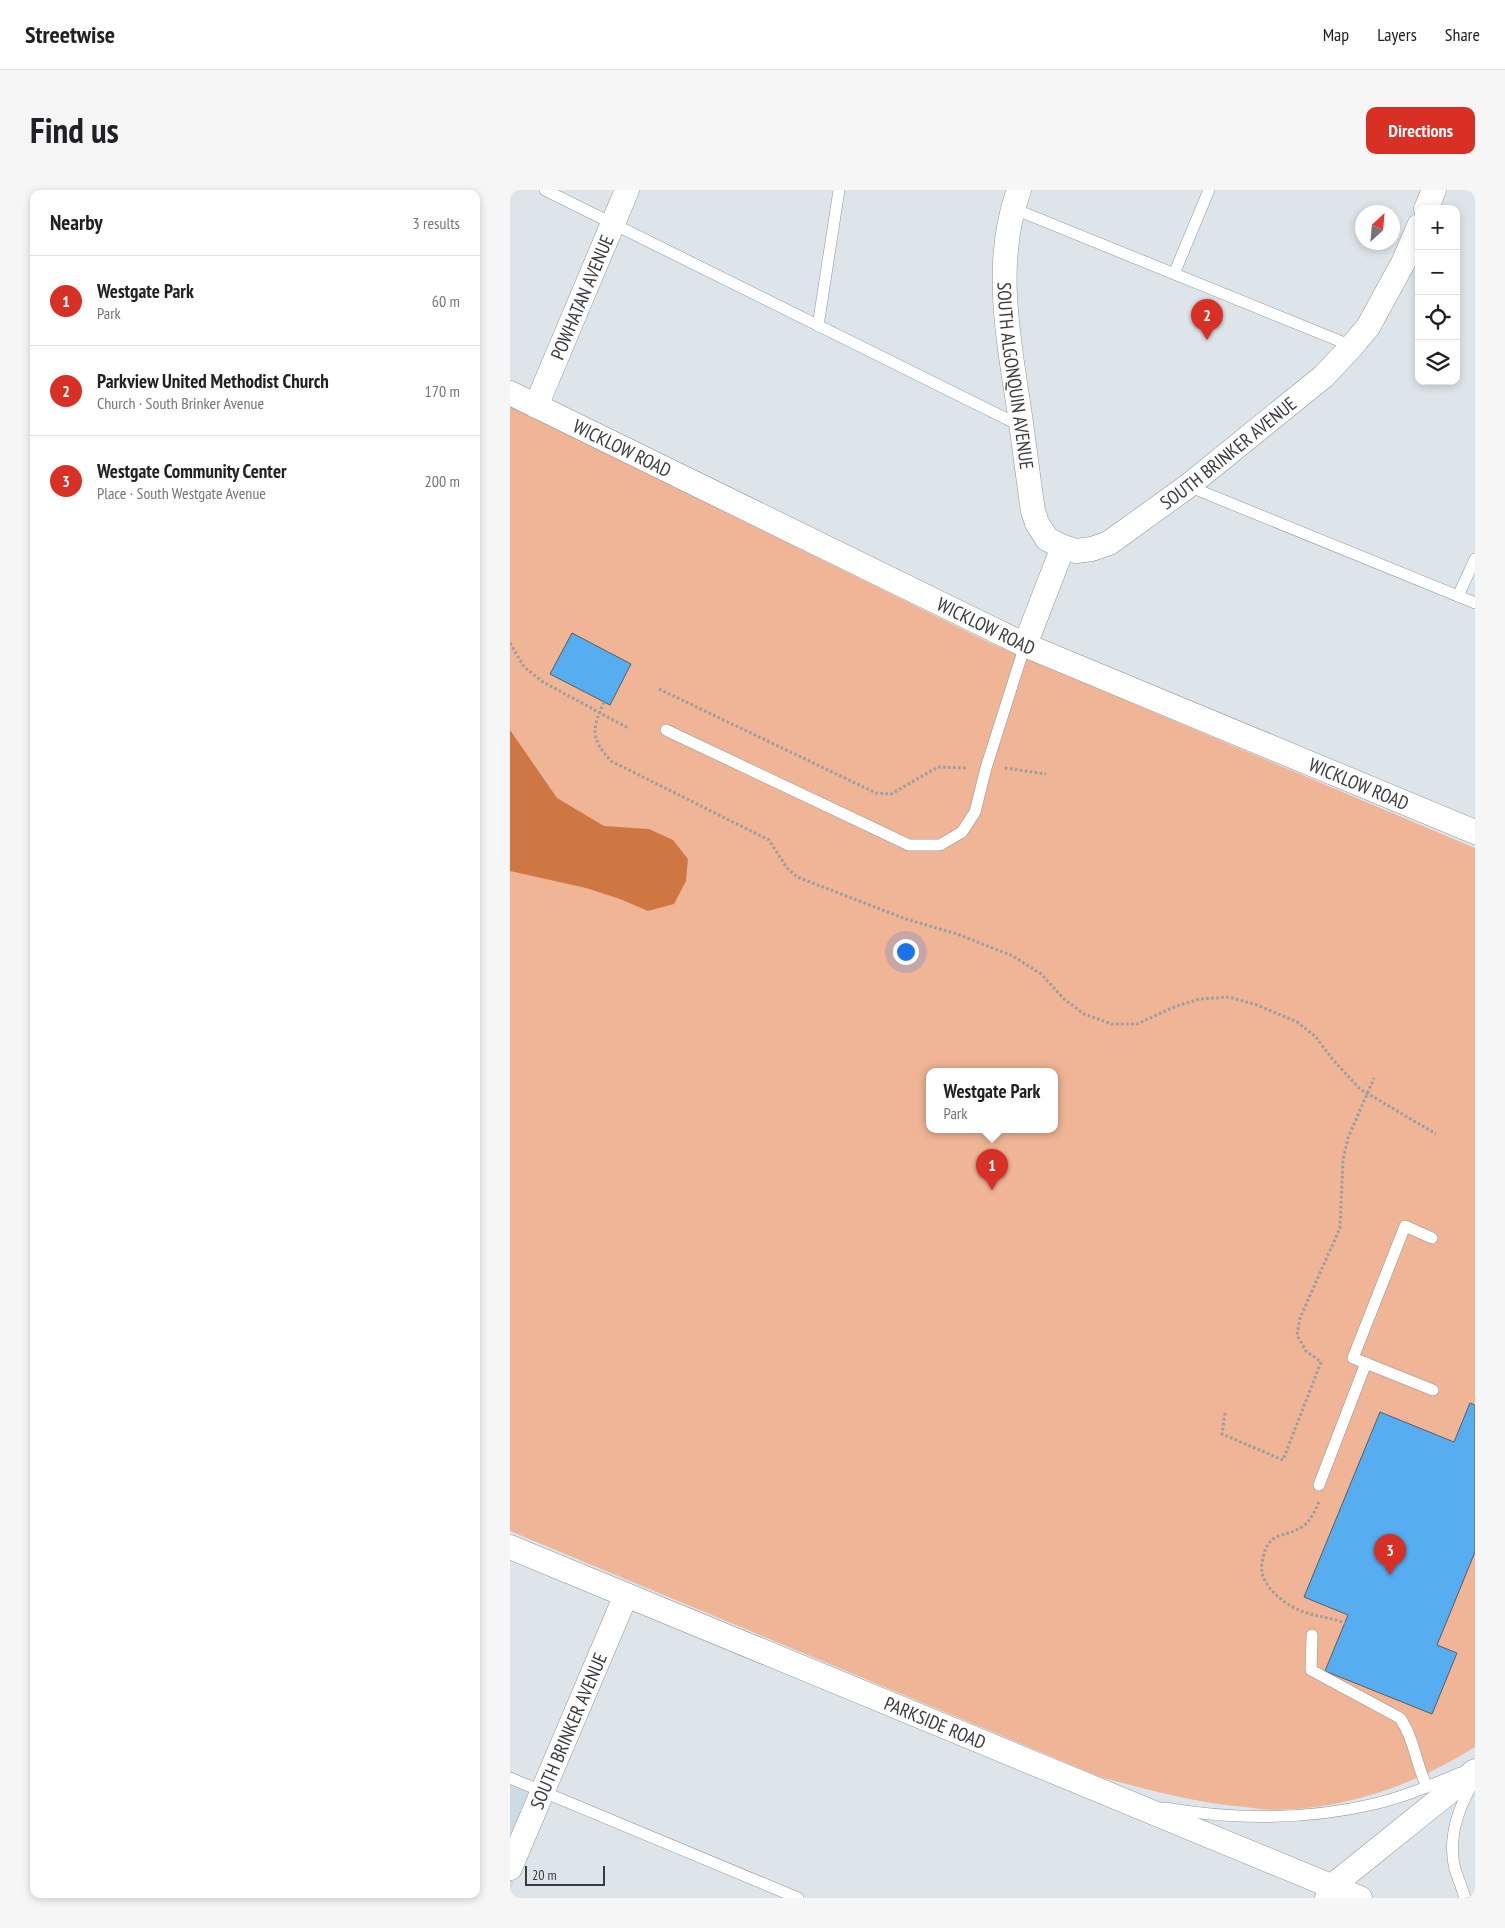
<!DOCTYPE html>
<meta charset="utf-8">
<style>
:root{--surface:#fff;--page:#f6f6f6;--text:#202124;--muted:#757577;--line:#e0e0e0;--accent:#d93025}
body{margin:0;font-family:"PT Sans Narrow",sans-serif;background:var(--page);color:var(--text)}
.controls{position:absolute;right:15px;top:15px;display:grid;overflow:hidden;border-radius:10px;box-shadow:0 2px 8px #0003}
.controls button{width:45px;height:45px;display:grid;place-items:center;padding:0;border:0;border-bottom:1px solid var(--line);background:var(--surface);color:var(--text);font:25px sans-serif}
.compass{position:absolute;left:845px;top:15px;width:45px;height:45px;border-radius:50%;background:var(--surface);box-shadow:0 2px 8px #0003;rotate:26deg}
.scale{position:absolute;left:15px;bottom:12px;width:80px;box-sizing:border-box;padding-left:5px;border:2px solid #393c3e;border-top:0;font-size:14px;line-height:18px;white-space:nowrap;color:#393c3e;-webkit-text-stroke:4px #dee5ea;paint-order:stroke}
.you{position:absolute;left:395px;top:761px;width:18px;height:18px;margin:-12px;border:4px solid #fff;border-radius:50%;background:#1a73e8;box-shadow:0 0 0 8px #1a73e833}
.badge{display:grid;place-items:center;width:32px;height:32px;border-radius:50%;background:var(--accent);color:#fff;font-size:16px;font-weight:700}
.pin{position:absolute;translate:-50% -41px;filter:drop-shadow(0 1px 2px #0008)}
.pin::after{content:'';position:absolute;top:26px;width:18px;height:15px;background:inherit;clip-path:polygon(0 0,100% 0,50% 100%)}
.popup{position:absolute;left:416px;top:878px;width:132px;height:65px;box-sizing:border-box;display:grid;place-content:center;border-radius:10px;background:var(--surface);filter:drop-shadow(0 1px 4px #0005);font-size:16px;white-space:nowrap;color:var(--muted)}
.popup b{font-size:19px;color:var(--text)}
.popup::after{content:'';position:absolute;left:50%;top:100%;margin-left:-10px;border:10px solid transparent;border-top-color:var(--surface)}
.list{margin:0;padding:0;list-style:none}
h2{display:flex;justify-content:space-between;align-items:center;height:65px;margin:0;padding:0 20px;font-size:21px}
h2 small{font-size:16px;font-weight:400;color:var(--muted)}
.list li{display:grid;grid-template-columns:32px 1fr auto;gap:15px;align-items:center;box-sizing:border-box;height:90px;padding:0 20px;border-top:1px solid var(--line)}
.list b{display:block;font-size:19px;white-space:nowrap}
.list p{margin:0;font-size:16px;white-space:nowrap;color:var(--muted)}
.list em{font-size:16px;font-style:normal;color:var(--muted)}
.icon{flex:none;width:28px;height:28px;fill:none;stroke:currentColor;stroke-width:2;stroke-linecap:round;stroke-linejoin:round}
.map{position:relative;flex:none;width:965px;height:1708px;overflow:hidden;border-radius:10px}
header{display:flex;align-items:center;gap:30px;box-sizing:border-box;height:70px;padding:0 25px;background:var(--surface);border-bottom:1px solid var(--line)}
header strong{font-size:24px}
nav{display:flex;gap:28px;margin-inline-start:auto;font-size:18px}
.intro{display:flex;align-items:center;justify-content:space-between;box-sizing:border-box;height:120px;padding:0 30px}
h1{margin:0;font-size:35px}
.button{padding:12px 22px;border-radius:10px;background:var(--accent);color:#fff;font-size:18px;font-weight:700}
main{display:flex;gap:30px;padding:0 30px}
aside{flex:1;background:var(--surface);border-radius:10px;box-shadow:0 2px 8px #0003}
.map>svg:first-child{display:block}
</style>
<header>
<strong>Streetwise</strong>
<nav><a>Map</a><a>Layers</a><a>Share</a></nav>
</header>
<div class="intro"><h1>Find us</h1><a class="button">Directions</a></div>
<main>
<aside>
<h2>Nearby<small>3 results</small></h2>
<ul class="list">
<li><span class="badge">1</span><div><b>Westgate Park</b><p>Park</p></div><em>60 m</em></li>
<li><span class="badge">2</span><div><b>Parkview United Methodist Church</b><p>Church · South Brinker Avenue</p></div><em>170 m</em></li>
<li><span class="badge">3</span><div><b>Westgate Community Center</b><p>Place · South Westgate Avenue</p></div><em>200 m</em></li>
</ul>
</aside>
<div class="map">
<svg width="965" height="1708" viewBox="0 0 965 1708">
<rect width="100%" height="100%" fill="#dee5ea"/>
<polygon fill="#cedae5" points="0,1581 42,1599 0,1701"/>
<path fill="#f0b596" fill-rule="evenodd" d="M0,215L480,453L965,658V1557C905,1595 836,1619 765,1620C755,1620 744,1618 734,1617C686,1613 640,1600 593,1588L0,1341ZM420,881H544V939H420Z"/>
<polygon fill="#cf7743" points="0,540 47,608 94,636 139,639 163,650 178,669 176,691 164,714 138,721 110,709 76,698 0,681"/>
<g fill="#56adf0" stroke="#585d62">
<polygon points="62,443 121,474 100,515 40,484"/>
<polygon points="960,1213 965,1215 965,1362 927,1455 947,1463 922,1524 815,1481 838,1425 794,1407 870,1222 944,1252"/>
</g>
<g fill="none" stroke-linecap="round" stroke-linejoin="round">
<g stroke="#90969b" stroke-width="12">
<g id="lane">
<polyline points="35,0 511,236"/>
<polyline points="502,18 842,156"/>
<polyline points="664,84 699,0"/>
<polyline points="308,136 329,0"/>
<polyline points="678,296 965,413"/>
<polyline points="948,406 965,369"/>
<polyline points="156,540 399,655 430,655 452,642 465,622 476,578 515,455"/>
<polyline points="922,1048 895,1036 843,1168 923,1200"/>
<polyline points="809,1295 856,1173"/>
<path d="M802,1445L801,1480L890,1528C904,1548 906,1574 917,1597"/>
<polyline points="0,1588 288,1708"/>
<path d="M655,1618C723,1630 797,1630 864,1614C894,1607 922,1595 950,1583"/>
<path d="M955,1708C952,1698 948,1688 945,1679C937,1648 949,1615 965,1590"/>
</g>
</g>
<g stroke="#90969b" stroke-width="25">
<g id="street">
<path id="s1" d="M509,0C483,70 498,147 509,219C514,253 518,287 523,321L527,333L537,349L553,357L566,361L582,359L599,353L678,296L814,186L842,156L858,137L893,73L909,36"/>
<polyline points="916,19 924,0"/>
<path id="s2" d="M0,203L515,455L965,642"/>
<path id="s3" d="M26,216L117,0"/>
<polyline points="515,455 553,357"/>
<path id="s4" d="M0,1357L850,1708"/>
<path id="s5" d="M0,1678L116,1405"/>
<polyline points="817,1708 822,1696 965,1581"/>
</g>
</g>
<g stroke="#989da1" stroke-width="3" stroke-dasharray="2.5 2.5" stroke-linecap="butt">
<polyline points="0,453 14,477 33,492 118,538"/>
<polyline points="149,499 366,603 381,604 428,577 456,578"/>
<path d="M94,512C82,539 80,548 101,571L259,650L277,678L287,687L396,729L447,744L503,766L531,784L554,809L574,824L602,834H627L666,816L690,809L719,807L747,815L787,832L805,846L823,870L850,899L926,944"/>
<polyline points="495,578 536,584"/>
<polyline points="715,1223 712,1244 773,1270 811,1172 796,1161 787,1145 790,1128 830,1038 833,970 838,948 864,888"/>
<path d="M809,1312C801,1330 797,1337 778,1343C773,1345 767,1346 763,1349C755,1356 754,1363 752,1373C748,1396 777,1417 797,1423C810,1427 822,1428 835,1433"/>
</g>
<use href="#lane" stroke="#fff" stroke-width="11"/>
<use href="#street" stroke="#fff" stroke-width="24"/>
</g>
<g text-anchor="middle" stroke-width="4" stroke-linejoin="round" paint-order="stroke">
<g font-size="19" fill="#393c3e" stroke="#dee5ea">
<text dy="7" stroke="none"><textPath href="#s3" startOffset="118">POWHATAN AVENUE</textPath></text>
<text dy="7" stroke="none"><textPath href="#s1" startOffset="188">SOUTH ALGONQUIN AVENUE</textPath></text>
<text dy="7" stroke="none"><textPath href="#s2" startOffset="125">WICKLOW ROAD</textPath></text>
<text dy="7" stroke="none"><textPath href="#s1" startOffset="571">SOUTH BRINKER AVENUE</textPath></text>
<text dy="7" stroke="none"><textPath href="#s2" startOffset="530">WICKLOW ROAD</textPath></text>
<text dy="7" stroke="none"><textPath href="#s2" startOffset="935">WICKLOW ROAD</textPath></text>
<text dy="7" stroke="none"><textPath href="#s4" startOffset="460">PARKSIDE ROAD</textPath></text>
<text dy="7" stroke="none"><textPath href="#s5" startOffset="149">SOUTH BRINKER AVENUE</textPath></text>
</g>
</g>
</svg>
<div class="controls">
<button>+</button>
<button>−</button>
<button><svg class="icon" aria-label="locate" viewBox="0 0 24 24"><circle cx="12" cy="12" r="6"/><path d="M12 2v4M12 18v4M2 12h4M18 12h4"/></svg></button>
<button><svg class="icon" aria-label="layers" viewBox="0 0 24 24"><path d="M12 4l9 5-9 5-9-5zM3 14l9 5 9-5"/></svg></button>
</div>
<svg class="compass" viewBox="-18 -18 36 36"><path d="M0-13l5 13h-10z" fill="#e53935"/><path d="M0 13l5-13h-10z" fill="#757577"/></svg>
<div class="scale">20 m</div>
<div class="you"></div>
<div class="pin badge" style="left:482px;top:1000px">1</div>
<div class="popup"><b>Westgate Park</b>Park</div>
<div class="pin badge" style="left:697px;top:150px">2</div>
<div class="pin badge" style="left:880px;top:1385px">3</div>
</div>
</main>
